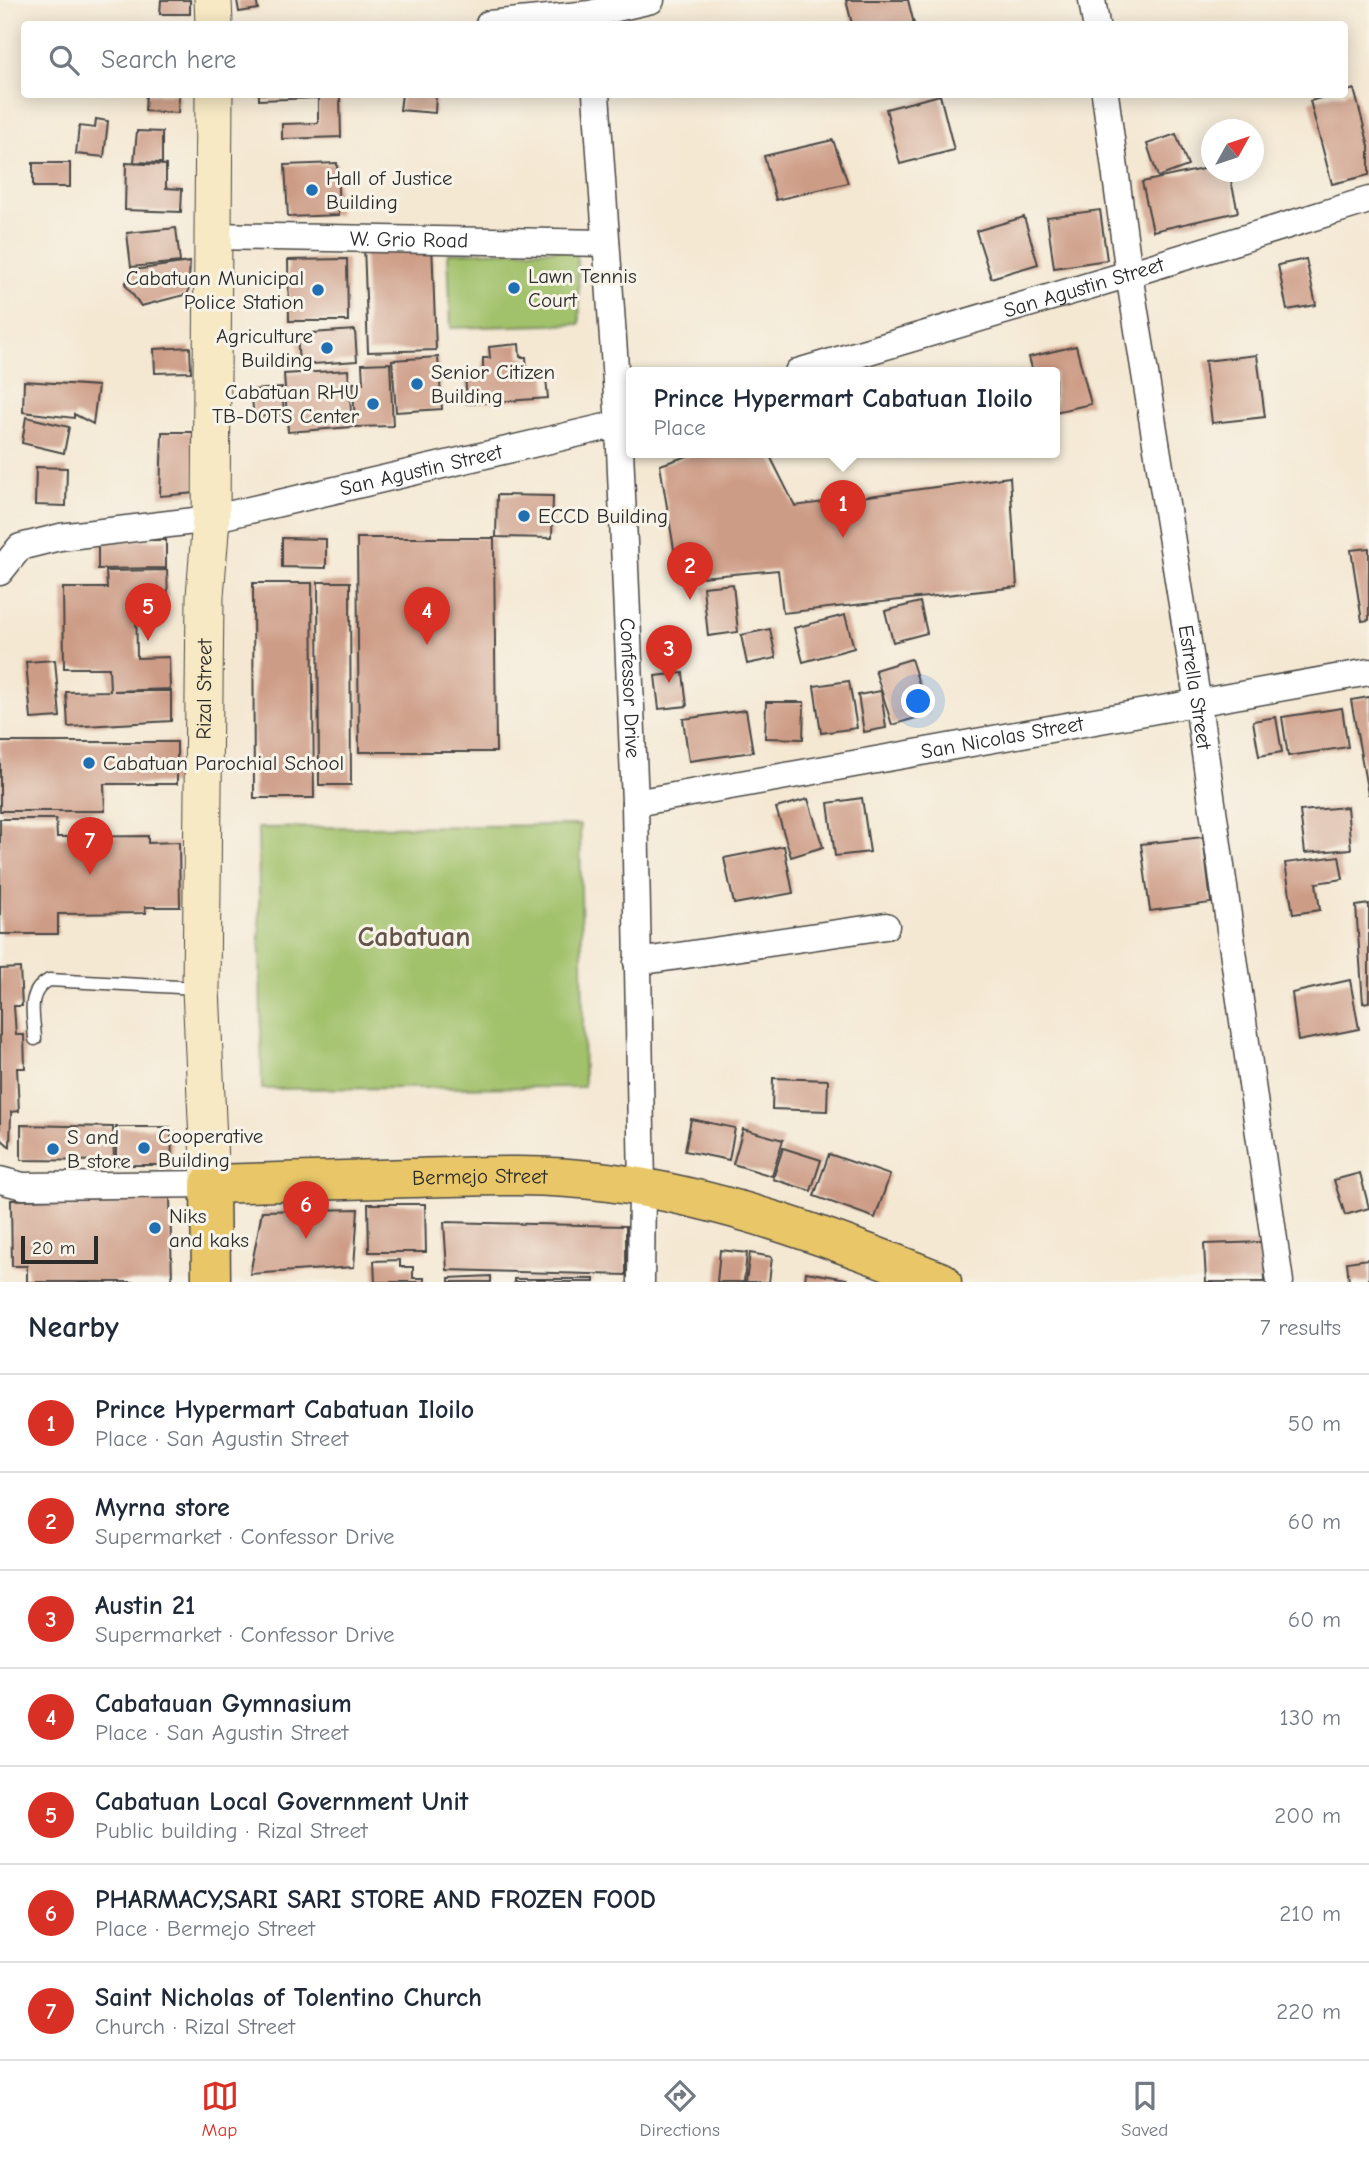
<!DOCTYPE html>
<meta charset="utf-8">
<style>
:root{--surface:#fff;--page:#f2f2f3;--text:#1f2937;--muted:#747a83;--line:#e0e1e3;--accent:#d93025}
body{margin:0;font-family:"Comic Neue",sans-serif;background:var(--page);color:var(--text)}
.compass{position:absolute;left:1201px;top:119px;width:63px;height:63px;border-radius:50%;background:var(--surface);box-shadow:0 4px 18px #0003;rotate:50deg}
.scale{position:absolute;left:21px;bottom:18px;width:77px;box-sizing:border-box;padding-left:7px;border:4px solid #2b2b2b;border-top:0;font-size:19px;line-height:24px;white-space:nowrap;color:#2b2b2b;-webkit-text-stroke:5px #f7f3e8;paint-order:stroke}
.you{position:absolute;left:919px;top:702px;width:24px;height:24px;margin:-18px;border:5px solid #fff;border-radius:50%;background:#1a73e8;box-shadow:0 0 0 10px #1a73e833}
.badge{display:grid;place-items:center;width:46px;height:46px;border-radius:50%;background:var(--accent);color:#fff;font-size:23px;font-weight:700}
.pin{position:absolute;translate:-50% -58px;filter:drop-shadow(0 2px 4px #0008)}
.pin::after{content:'';position:absolute;top:37px;width:24px;height:21px;background:inherit;clip-path:polygon(0 0,100% 0,50% 100%)}
.popup{position:absolute;left:626px;top:367px;width:434px;height:91px;box-sizing:border-box;display:grid;place-content:center;border-radius:7px;background:var(--surface);filter:drop-shadow(0 2px 5px #0005);font-size:23px;white-space:nowrap;color:var(--muted)}
.popup b{font-size:26px;color:var(--text)}
.popup::after{content:'';position:absolute;left:50%;top:100%;margin-left:-14px;border:14px solid transparent;border-top-color:var(--surface)}
.list{margin:0;padding:0;list-style:none}
h2{display:flex;justify-content:space-between;align-items:center;height:91px;margin:0;padding:0 28px;font-size:30px}
h2 small{font-size:23px;font-weight:400;color:var(--muted)}
.list li{display:grid;grid-template-columns:46px 1fr auto;gap:21px;align-items:center;box-sizing:border-box;height:98px;padding:0 28px;border-top:2px solid var(--line)}
.list b{display:block;font-size:26px;white-space:nowrap}
.list p{margin:0;font-size:23px;white-space:nowrap;color:var(--muted)}
.list em{font-size:23px;font-style:normal;color:var(--muted)}
.icon{flex:none;width:38px;height:38px;fill:none;stroke:currentColor;stroke-width:2;stroke-linecap:round;stroke-linejoin:round}
.map{position:relative;flex:none;width:1369px;height:1282px;overflow:hidden}
.search{position:absolute;background:var(--surface);box-shadow:0 4px 18px #0003;left:21px;right:21px;top:21px;height:77px;display:flex;align-items:center;gap:18px;box-sizing:border-box;padding:0 24px;border-radius:7px;color:var(--muted);font-size:26px}
.sheet{height:777px;background:var(--surface)}
nav{display:flex;justify-content:space-around;align-items:center;box-sizing:border-box;height:98px;border-top:2px solid var(--line);background:var(--surface);font-size:19px;color:var(--muted)}
nav a{display:grid;justify-items:center;gap:4px}
nav .on{color:var(--accent)}
.map>svg:first-child{display:block}
</style>
<div class="map">
<svg width="1369" height="1282" viewBox="0 0 1369 1282">
<rect width="100%" height="100%" fill="#f7f3e8"/>
<filter id="ink" filterUnits="userSpaceOnUse"><feTurbulence type="fractalNoise" baseFrequency=".0143" numOctaves="2"/><feDisplacementMap in="SourceGraphic" scale="14" xChannelSelector="R" yChannelSelector="G"/><feConvolveMatrix kernelMatrix="1 2 1 2 8 2 1 2 1" color-interpolation-filters="sRGB"/></filter>
<filter id="wash" filterUnits="userSpaceOnUse"><feTurbulence type="fractalNoise" baseFrequency=".00686" numOctaves="4" result="noise"/><feDisplacementMap in="SourceGraphic" scale="28" xChannelSelector="R" yChannelSelector="G"/><feGaussianBlur stdDeviation="1.57" result="paint"/><feColorMatrix in="noise" values="0 0 0 0 0 0 0 0 0 0 0 0 0 0 0 0 0 1.4 0 .05"/><feComposite in="paint" operator="in"/></filter>
<g filter="url(#wash)">
<rect width="100%" height="100%" fill="#f4e8d3"/>
<g fill="#a1c16a" stroke="#66764a" stroke-width="2">
<polygon points="577,249 580,324 451,328 448,253"/>
<polygon points="580,825 584,1087 262,1089 258,828"/>
</g>
<g id="blocks">
<g fill="#cd9c86">
<polygon points="161,0 190,0 190,14 160,14"/>
<polygon points="237,0 256,0 258,9 239,12"/>
<polygon points="846,0 908,0 914,24 852,24"/>
<polygon points="1354,89 1369,146 1369,175 1332,184 1310,101 1334,94 1345,94 1345,92"/>
<polygon points="146,94 179,94 178,113 145,111"/>
<polygon points="259,94 340,94 341,137 282,139 282,124 318,123 318,98 259,100"/>
<polygon points="402,94 436,94 435,113 400,110"/>
<polygon points="940,95 954,150 900,164 886,109"/>
<polygon points="96,119 108,121 104,157 76,154 79,126 95,128"/>
<polygon points="137,131 162,132 162,163 134,162"/>
<polygon points="1176,134 1188,166 1158,177 1147,144"/>
<polygon points="833,140 848,183 776,200 764,156"/>
<rect x="33" y="163" width="37" height="24"/>
<polygon points="126,163 166,165 166,188 182,189 181,212 125,210"/>
<polygon points="337,163 339,215 288,217 285,165"/>
<polygon points="1212,167 1212,172 1229,172 1238,212 1153,231 1142,182"/>
<polygon points="1100,210 1107,260 1054,268 1047,217"/>
<polygon points="1024,217 1038,264 991,278 976,231"/>
<polygon points="176,228 180,262 131,267 127,233"/>
<polygon points="432,243 436,350 368,352 364,245"/>
<polygon points="347,259 348,321 289,321 288,260"/>
<polygon points="1306,259 1316,305 1287,310 1278,265"/>
<polygon points="190,262 188,294 141,306 125,284 134,270"/>
<polygon points="355,330 357,361 299,365 297,334"/>
<polygon points="519,344 520,357 526,357 527,371 545,369 548,398 467,404 465,373 483,371 483,358 490,358 489,347"/>
<polygon points="1076,346 1091,404 1055,412 1055,372 1033,372 1029,357"/>
<polygon points="190,347 191,372 155,373 154,349"/>
<polygon points="1257,355 1265,417 1212,423 1205,361"/>
<polygon points="438,357 442,409 396,412 392,360"/>
<polygon points="390,363 393,426 355,427 353,383 363,383 362,364"/>
<polygon points="348,370 352,427 288,432 284,374"/>
<polygon points="24,381 98,386 93,424 74,414 74,418 23,412"/>
<polygon points="282,388 284,415 254,417 251,390"/>
<polygon points="26,417 69,427 64,453 22,443"/>
<polygon points="162,432 193,432 196,493 160,496"/>
<polygon points="700,452 768,452 795,506 1010,477 1017,587 783,613 778,570 679,579 660,465"/>
<polygon points="36,467 67,468 66,506 35,505"/>
<polygon points="497,495 553,496 552,538 496,537"/>
<polygon points="282,538 326,539 326,568 282,567"/>
<polygon points="357,538 494,538 496,752 359,752"/>
<polygon points="98,540 166,540 166,568 98,569"/>
<polygon points="1369,548 1369,620 1362,621 1351,550"/>
<polygon points="167,570 168,598 136,599 137,658 169,657 170,689 114,691 171,691 171,721 68,727 66,692 110,691 109,668 64,668 63,588 107,588 106,571"/>
<polygon points="318,582 350,582 351,785 319,785"/>
<polygon points="253,583 312,583 314,798 254,798"/>
<polygon points="733,584 738,632 708,636 703,587"/>
<polygon points="920,602 927,633 893,642 885,611"/>
<polygon points="845,615 854,648 803,662 794,628"/>
<polygon points="770,629 776,658 747,664 741,635"/>
<polygon points="911,659 929,714 892,725 875,670"/>
<polygon points="55,660 60,717 31,719 26,662"/>
<polygon points="683,673 687,706 659,709 655,676"/>
<polygon points="849,681 857,728 821,733 814,686"/>
<polygon points="881,691 886,728 864,732 858,695"/>
<polygon points="1369,697 1369,794 1368,794 1351,700"/>
<polygon points="766,702 804,702 803,739 765,738"/>
<polygon points="1342,708 1348,747 1288,756 1282,717"/>
<polygon points="746,710 753,752 689,761 683,719"/>
<polygon points="1276,717 1282,752 1259,756 1253,721"/>
<polygon points="0,742 177,742 177,784 104,784 105,811 0,811"/>
<polygon points="862,798 870,852 835,856 828,803"/>
<polygon points="808,799 823,847 791,857 776,808"/>
<polygon points="1347,807 1351,849 1305,853 1300,811"/>
<polygon points="0,819 56,819 57,837 148,836 148,843 179,842 180,907 145,907 146,913 58,914 58,934 0,934"/>
<polygon points="1203,837 1211,903 1150,911 1141,844"/>
<polygon points="784,846 793,893 734,904 724,858"/>
<polygon points="1339,856 1343,879 1316,883 1320,910 1293,914 1285,863"/>
<polygon points="1369,904 1369,1002 1363,1003 1356,906"/>
<polygon points="20,968 22,1006 14,1006 16,1035 24,1035 25,1068 17,1068 19,1111 11,1112 10,1147 0,1138 0,969"/>
<polygon points="1350,980 1359,1029 1298,1041 1292,993"/>
<polygon points="773,1078 828,1080 827,1111 772,1109"/>
<polygon points="691,1119 735,1128 729,1160 685,1151"/>
<polygon points="21,1125 113,1127 114,1161 21,1160"/>
<polygon points="116,1127 171,1127 172,1165 116,1165"/>
<polygon points="743,1129 783,1140 772,1176 733,1164"/>
<polygon points="783,1148 821,1160 811,1191 773,1179"/>
<polygon points="829,1154 890,1175 875,1218 814,1196"/>
<polygon points="1360,1173 1369,1208 1345,1215 1334,1180"/>
<polygon points="170,1197 172,1282 27,1282 27,1266 12,1266 11,1200"/>
<polygon points="368,1204 425,1204 426,1252 369,1252"/>
<polygon points="358,1209 354,1267 250,1274 262,1211"/>
<polygon points="444,1222 626,1226 626,1275 447,1270"/>
<polygon points="1264,1242 1265,1282 1206,1282 1204,1244"/>
<polygon points="720,1250 747,1253 744,1282 717,1282"/>
<polygon points="750,1253 772,1257 769,1282 746,1282"/>
<polygon points="1369,1259 1369,1282 1349,1282 1347,1262"/>
<polygon points="400,1260 400,1267 413,1267 413,1278 424,1278 424,1282 375,1282 374,1261"/>
<polygon points="806,1272 847,1279 847,1282 805,1282"/>
<polygon points="491,1276 491,1282 449,1282 449,1278"/>
<rect x="514" y="1279" width="80" height="3"/>
</g>
</g>
</g>
<g filter="url(#ink)">
<use href="#blocks" fill-opacity="0" stroke="#494744" stroke-width="2"/>
<g fill="none" stroke-linecap="round" stroke-linejoin="round">
<g stroke="#494744" stroke-width="15">
<path id="service" d="M35,1039C34,1016 25,993 49,980L197,988"/>
</g>
<g stroke="#494744" stroke-width="29">
<g id="minor">
<polyline points="1092,0 1096,24"/>
<polyline points="489,24 590,14 651,0"/>
<path id="s1" d="M596,94L619,425L635,803L642,1187L641,1282"/>
<path id="s2" d="M1105,94L1129,274L1198,704L1280,1282"/>
<path id="s3" d="M213,236L606,243"/>
<path id="s4" d="M798,372L1129,274L1369,200"/>
<path id="s5" d="M0,572L20,547L60,537L211,519L631,421"/>
<path id="s6" d="M635,803L1369,672"/>
<polyline points="637,962 886,926"/>
<polyline points="0,1180 23,1186 210,1184"/>
</g>
</g>
<g stroke="#494744" stroke-width="39">
<g id="secondary">
<polyline points="213,0 214,24"/>
<path id="s7" d="M210,1184L201,989L205,596L211,519L214,94"/>
</g>
</g>
<g stroke="#494744" stroke-width="41">
<g id="primary">
<path id="s8" d="M211,1282L210,1184C277,1182 345,1180 412,1178C477,1176 543,1173 608,1182C724,1198 834,1239 942,1282"/>
</g>
</g>
<use href="#service" stroke="#fff" stroke-width="12"/>
<use href="#minor" stroke="#fff" stroke-width="26"/>
<use href="#secondary" stroke="#f6e9c3" stroke-width="37"/>
<use href="#primary" stroke="#e9c769" stroke-width="38"/>
</g>
</g>
<g fill="#1f6fb2" stroke="#f7f3e8" stroke-width="2.5">
<circle cx="312" cy="190" r="7"/>
<circle cx="514" cy="288" r="7"/>
<circle cx="318" cy="290" r="7"/>
<circle cx="327" cy="348" r="7"/>
<circle cx="417" cy="384" r="7"/>
<circle cx="373" cy="404" r="7"/>
<circle cx="524" cy="516" r="7"/>
<circle cx="89" cy="763" r="7"/>
<circle cx="144" cy="1148" r="7"/>
<circle cx="53" cy="1149" r="7"/>
<circle cx="155" cy="1228" r="7"/>
</g>
<g text-anchor="middle" stroke-width="6" stroke-linejoin="round" paint-order="stroke">
<g font-size="21" fill="#2b2b2b" stroke="#f7f3e8" text-anchor="start">
<text x="326" y="185">Hall of Justice<tspan x="326" dy="24">Building</tspan></text>
<text x="528" y="283">Lawn Tennis<tspan x="528" dy="24">Court</tspan></text>
<text x="304" y="285" text-anchor="end">Cabatuan Municipal<tspan x="304" dy="24">Police Station</tspan></text>
<text x="313" y="343" text-anchor="end">Agriculture<tspan x="313" dy="24">Building</tspan></text>
<text x="431" y="379">Senior Citizen<tspan x="431" dy="24">Building</tspan></text>
<text x="359" y="399" text-anchor="end">Cabatuan RHU<tspan x="359" dy="24">TB-DOTS Center</tspan></text>
<text x="538" y="523">ECCD Building</text>
<text x="103" y="770">Cabatuan Parochial School</text>
<text x="158" y="1143">Cooperative<tspan x="158" dy="24">Building</tspan></text>
<text x="67" y="1144">S and<tspan x="67" dy="24">B store</tspan></text>
<text x="169" y="1223">Niks<tspan x="169" dy="24">and kaks</tspan></text>
</g>
<g font-size="21" fill="#2b2b2b" stroke="#f7f3e8">
<text dy="7" stroke="none"><textPath href="#s3" startOffset="196">W. Grio Road</textPath></text>
<text dy="7" stroke="none"><textPath href="#s4" startOffset="298">San Agustin Street</textPath></text>
<text dy="7" stroke="none"><textPath href="#s5" startOffset="441">San Agustin Street</textPath></text>
<text dy="7" stroke="none"><textPath href="#s7" startOffset="495">Rizal Street</textPath></text>
<text dy="7" stroke="none"><textPath href="#s1" startOffset="595">Confessor Drive</textPath></text>
<text dy="7" stroke="none"><textPath href="#s2" startOffset="600">Estrella Street</textPath></text>
<text dy="7" stroke="none"><textPath href="#s6" startOffset="373">San Nicolas Street</textPath></text>
<text dy="7" stroke="none"><textPath href="#s8" startOffset="368">Bermejo Street</textPath></text>
</g>
<g font-size="28" font-weight="bold" fill="#64534b" stroke="#f7f3e8">
<text x="414" y="946">Cabatuan</text>
</g>
</g>
</svg>
<svg class="compass" viewBox="-18 -18 36 36"><path d="M0-13l5 13h-10z" fill="#e53935"/><path d="M0 13l5-13h-10z" fill="#747a83"/></svg>
<div class="scale">20 m</div>
<div class="you"></div>
<div class="pin badge" style="left:843px;top:538px">1</div>
<div class="popup"><b>Prince Hypermart Cabatuan Iloilo</b>Place</div>
<div class="pin badge" style="left:690px;top:600px">2</div>
<div class="pin badge" style="left:669px;top:683px">3</div>
<div class="pin badge" style="left:427px;top:645px">4</div>
<div class="pin badge" style="left:148px;top:641px">5</div>
<div class="pin badge" style="left:306px;top:1239px">6</div>
<div class="pin badge" style="left:90px;top:875px">7</div>
<div class="search"><svg class="icon" aria-label="search" viewBox="0 0 24 24"><circle cx="10" cy="10" r="6"/><path d="M15 15l6 6"/></svg>Search here</div>
</div>
<section class="sheet">
<h2>Nearby<small>7 results</small></h2>
<ul class="list">
<li><span class="badge">1</span><div><b>Prince Hypermart Cabatuan Iloilo</b><p>Place · San Agustin Street</p></div><em>50 m</em></li>
<li><span class="badge">2</span><div><b>Myrna store</b><p>Supermarket · Confessor Drive</p></div><em>60 m</em></li>
<li><span class="badge">3</span><div><b>Austin 21</b><p>Supermarket · Confessor Drive</p></div><em>60 m</em></li>
<li><span class="badge">4</span><div><b>Cabatauan Gymnasium</b><p>Place · San Agustin Street</p></div><em>130 m</em></li>
<li><span class="badge">5</span><div><b>Cabatuan Local Government Unit</b><p>Public building · Rizal Street</p></div><em>200 m</em></li>
<li><span class="badge">6</span><div><b>PHARMACY,SARI SARI STORE AND FROZEN FOOD</b><p>Place · Bermejo Street</p></div><em>210 m</em></li>
<li><span class="badge">7</span><div><b>Saint Nicholas of Tolentino Church</b><p>Church · Rizal Street</p></div><em>220 m</em></li>
</ul>
</section>
<nav>
<a class="on"><svg class="icon" aria-label="map" viewBox="0 0 24 24"><path d="M3 6l6-2 6 2 6-2v14l-6 2-6-2-6 2zM9 4v14M15 6v14"/></svg>Map</a>
<a><svg class="icon" aria-label="directions" viewBox="0 0 24 24"><path d="M12 3l9 9-9 9-9-9zM9 14v-3h6M13 9l2 2-2 2"/></svg>Directions</a>
<a><svg class="icon" aria-label="saved" viewBox="0 0 24 24"><path d="M7 4h10v16l-5-4-5 4z"/></svg>Saved</a>
</nav>
